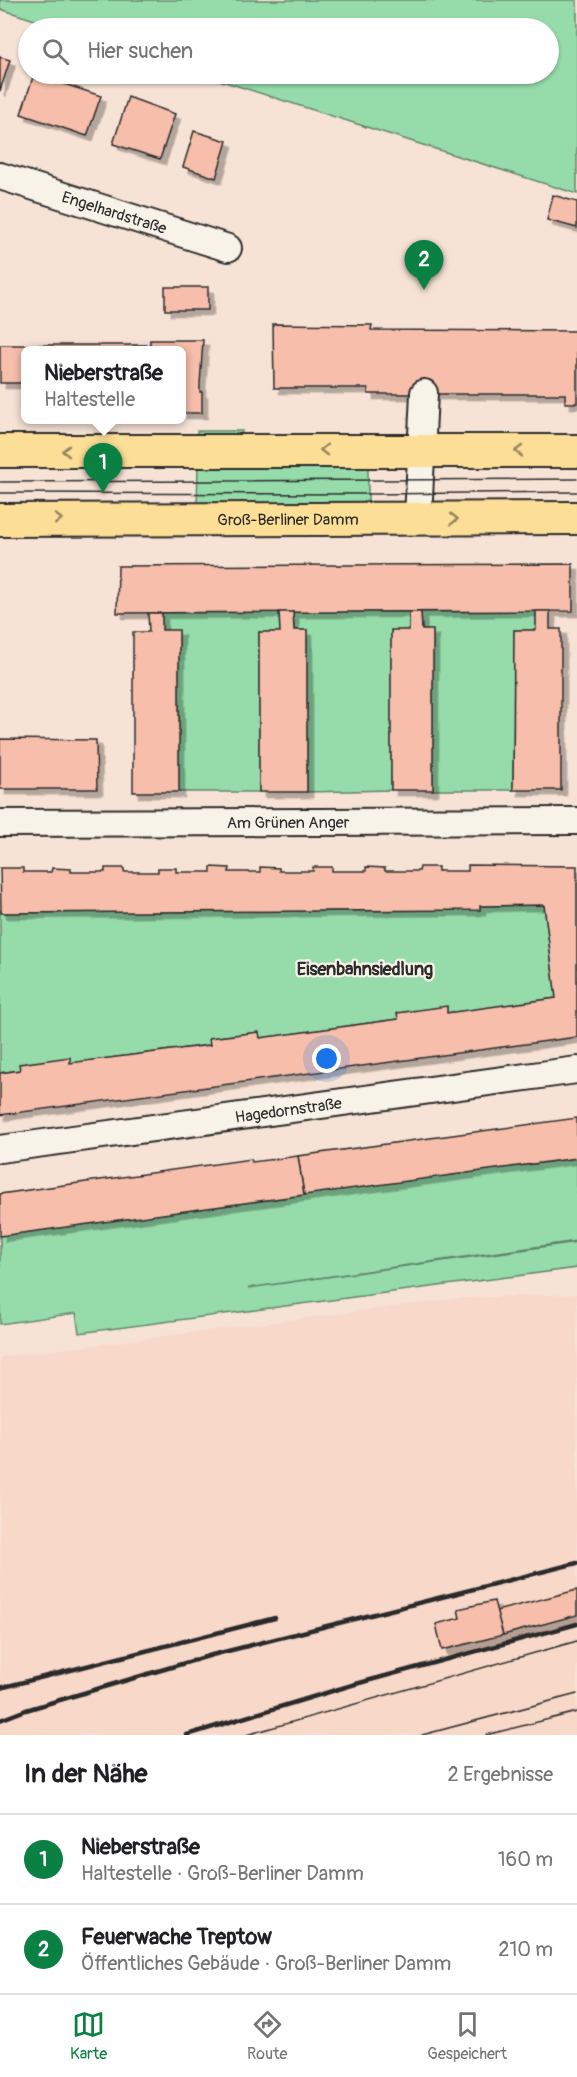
<!DOCTYPE html>
<html lang="de">
<meta charset="utf-8">
<style>
:root{--surface:#fff;--page:#f6f6f6;--text:#202124;--muted:#757577;--line:#e0e0e0;--accent:#0b8043}
body{margin:0;font-family:Pangolin,sans-serif;background:var(--page);color:var(--text)}
.you{position:absolute;left:327px;top:1059px;width:21px;height:21px;margin:-15px;border:4px solid #fff;border-radius:50%;background:#1a73e8;box-shadow:0 0 0 9px #1a73e833}
.badge{display:grid;place-items:center;width:39px;height:39px;border-radius:50%;background:var(--accent);color:#fff;font-size:20px;font-weight:700}
.pin{position:absolute;translate:-50% -50px;filter:drop-shadow(0 2px 3px #0008)}
.pin::after{content:'';position:absolute;top:32px;width:21px;height:18px;background:inherit;clip-path:polygon(0 0,100% 0,50% 100%)}
.popup{position:absolute;left:21px;top:346px;width:165px;height:78px;box-sizing:border-box;display:grid;place-content:center;border-radius:9px;background:var(--surface);filter:drop-shadow(0 2px 4px #0005);font-size:20px;white-space:nowrap;color:var(--muted)}
.popup b{font-size:22px;color:var(--text)}
.popup::after{content:'';position:absolute;left:50%;top:100%;margin-left:-12px;border:12px solid transparent;border-top-color:var(--surface)}
.list{margin:0;padding:0;list-style:none}
h2{display:flex;justify-content:space-between;align-items:center;height:78px;margin:0;padding:0 24px;font-size:26px}
h2 small{font-size:20px;font-weight:400;color:var(--muted)}
.list li{display:grid;grid-template-columns:39px 1fr auto;gap:18px;align-items:center;box-sizing:border-box;height:90px;padding:0 24px;border-top:2px solid var(--line)}
.list b{display:block;font-size:22px;white-space:nowrap}
.list p{margin:0;font-size:20px;white-space:nowrap;color:var(--muted)}
.list em{font-size:20px;font-style:normal;color:var(--muted)}
.icon{flex:none;width:33px;height:33px;fill:none;stroke:currentColor;stroke-width:2;stroke-linecap:round;stroke-linejoin:round}
.map{position:relative;flex:none;width:577px;height:1735px;overflow:hidden}
.search{position:absolute;background:var(--surface);box-shadow:0 2px 4px #0004;left:18px;right:18px;top:18px;height:66px;display:flex;align-items:center;gap:15px;box-sizing:border-box;padding:0 21px;border-radius:33px;color:var(--muted);font-size:22px}
.sheet{height:258px;background:var(--surface)}
nav{display:flex;justify-content:space-around;align-items:center;box-sizing:border-box;height:84px;border-top:2px solid var(--line);background:var(--surface);font-size:16px;color:var(--muted)}
nav a{display:grid;justify-items:center;gap:3px}
nav .on{color:var(--accent)}
.map>svg:first-child{display:block}
</style>
<div class="map">
<svg width="577" height="1735" viewBox="0 0 577 1735">
<defs>
<filter id="shadow"><feDropShadow dx="5.5" dy="5.5" stdDeviation="0" flood-color="#0004"/></filter>
</defs>
<rect width="100%" height="100%" fill="#f7e3d6"/>
<filter id="ink" filterUnits="userSpaceOnUse"><feTurbulence type="fractalNoise" baseFrequency=".0167" numOctaves="2"/><feDisplacementMap in="SourceGraphic" scale="12" xChannelSelector="R" yChannelSelector="G"/><feConvolveMatrix kernelMatrix="1 2 1 2 8 2 1 2 1" color-interpolation-filters="sRGB"/></filter>
<g filter="url(#ink)">
<polygon fill="#f7d8c9" points="577,1294 577,1735 0,1735 0,1357 462,1298"/>
<g fill="#95dcaa" stroke="#60846a" stroke-width="1.5">
<polygon points="0,0 577,0 577,194 200,74 548,74 548,28 60,28 0,9"/>
<polygon points="197,431 242,431 240,441 197,441"/>
<polygon points="368,463 368,506 197,509 198,464"/>
<polygon points="536,611 536,630 514,630 513,790 433,790 433,631 422,630 421,612"/>
<polygon points="279,612 280,632 259,632 259,792 179,792 179,631 162,630 162,613"/>
<polygon points="293,612 409,612 409,630 391,631 391,790 307,792 307,630 294,630"/>
<polygon points="544,905 556,998 447,1013 447,1007 398,1019 260,1038 258,1032 210,1038 210,1045 70,1063 70,1058 20,1070 0,1073 0,909 1,913 480,910 480,906"/>
<polygon points="577,1158 577,1241 248,1288 577,1242 577,1268 79,1333 76,1313 0,1324 0,1236"/>
</g>
<g fill="#f6beab" stroke="#2b2b2b" stroke-width="1.5" filter="url(#shadow)">
<polygon points="0,57 10,60 0,91"/>
<polygon points="34,74 101,96 87,136 21,114"/>
<polygon points="128,97 175,114 160,159 113,144"/>
<polygon points="194,131 227,141 216,178 183,167"/>
<polygon points="553,195 577,202 577,228 547,220"/>
<rect x="165" y="287" width="43" height="23"/>
<polygon points="273,324 372,325 371,330 577,331 577,403 565,403 565,394 368,394 368,388 274,388"/>
<polygon points="150,340 203,340 200,385 200,392 202,392 202,413 181,413 181,350 25,350 25,383 0,383 0,345 150,345"/>
<polygon points="573,564 573,611 117,613 118,566"/>
<polygon points="536,611 550,611 550,629 561,629 561,790 513,790 514,630 536,630"/>
<polygon points="279,612 293,612 294,630 307,630 307,792 259,792 259,632 280,632"/>
<polygon points="409,612 421,612 422,630 433,630 433,790 391,790 391,630 409,630"/>
<polygon points="148,613 162,613 162,630 179,630 179,792 133,792 133,632 149,632"/>
<polygon points="0,739 96,740 97,789 0,789"/>
<polygon points="468,865 577,866 577,1037 0,1115 0,1073 20,1070 19,1064 70,1057 70,1063 210,1045 209,1038 259,1032 260,1038 398,1019 397,1013 447,1006 447,1013 556,998 544,905 480,906 480,910 1,913 0,868 23,868 23,872 51,872 52,868 71,869 71,872 105,872 105,868 124,868 124,872 158,872 158,868 176,868 176,872 211,872 211,867 230,868 229,872 260,872 260,867 279,868 279,871 313,871 313,867 332,867 332,871 366,871 366,867 385,868 385,871 419,871 420,867 438,867 438,871 468,871"/>
<polygon points="577,1118 577,1158 304,1195 298,1156"/>
<polygon points="298,1156 304,1195 0,1236 0,1194 251,1159 252,1162"/>
<polygon points="577,1590 577,1615 503,1635 496,1611"/>
<polygon points="494,1601 503,1635 442,1650 436,1624 460,1618 458,1609"/>
</g>
<g fill="none" stroke-linecap="round" stroke-linejoin="round">
<g stroke="#2b2b2b" stroke-width="30">
<g id="minor">
<path id="s1" d="M0,176L228,248"/>
<polyline points="418,519 424,393"/>
<path id="s2" d="M0,823L577,821"/>
<path id="s3" d="M0,1149L577,1070"/>
</g>
</g>
<g stroke="#2b2b2b" stroke-width="36">
<g id="major">
<polyline points="0,451 577,451"/>
<path id="s4" d="M0,520L577,518"/>
</g>
</g>
<use href="#minor" stroke="#f7f3e8" stroke-width="26"/>
<use href="#major" stroke="#fdde96" stroke-width="32"/>
<g stroke="#2b2b2b" stroke-width="1.5">
<polyline points="0,482 577,479"/>
<polyline points="0,493 374,494 577,492"/>
<polyline points="246,1735 577,1641"/>
<polyline points="422,1735 577,1694"/>
<polyline points="486,1735 577,1712"/>
</g>
<g stroke="#2b2b2b" stroke-width="4.5">
<polyline points="0,1688 275,1618"/>
<polyline points="0,1720 26,1710 212,1655 577,1563"/>
<polyline points="187,1735 352,1685 577,1624"/>
</g>
</g>
<defs><path id="oneway-chevron" d="M-2-3.5L2.5 0L-2 3.5" fill="none" stroke-width="1.6" stroke-linecap="round" stroke-linejoin="round" transform="scale(1.5)"/></defs>
<g stroke="#948460">
<use href="#oneway-chevron" transform="translate(324 450) rotate(180)"/>
<use href="#oneway-chevron" transform="translate(66 451) rotate(-180)"/>
<use href="#oneway-chevron" transform="translate(519 451) rotate(-179)"/>
<use href="#oneway-chevron" transform="translate(58 519) rotate(-1)"/>
<use href="#oneway-chevron" transform="translate(454 519)"/>
</g>
</g>
<g text-anchor="middle" stroke-width="4.5" stroke-linejoin="round" paint-order="stroke">
<g font-size="16" fill="#2b2b2b" stroke="#f7f3e8">
<text dy="6" stroke="none"><textPath href="#s1" startOffset="120">Engelhardstraße</textPath></text>
<text dy="6" stroke="none"><textPath href="#s4" startOffset="288">Groß-Berliner Damm</textPath></text>
<text dy="6" stroke="none"><textPath href="#s2" startOffset="288">Am Grünen Anger</textPath></text>
<text dy="6" stroke="none"><textPath href="#s3" startOffset="291">Hagedornstraße</textPath></text>
</g>
<g font-size="18" font-weight="bold" fill="#2b2b2b" stroke="#f7f3e8">
<text x="365" y="975">Eisenbahnsiedlung</text>
</g>
</g>
</svg>
<div class="you"></div>
<div class="pin badge" style="left:103px;top:493px">1</div>
<div class="popup"><b>Nieberstraße</b>Haltestelle</div>
<div class="pin badge" style="left:424px;top:290px">2</div>
<div class="search"><svg class="icon" aria-label="search" viewBox="0 0 24 24"><circle cx="10" cy="10" r="6"/><path d="M15 15l6 6"/></svg>Hier suchen</div>
</div>
<section class="sheet">
<h2>In der Nähe<small>2 Ergebnisse</small></h2>
<ul class="list">
<li><span class="badge">1</span><div><b>Nieberstraße</b><p>Haltestelle · Groß-Berliner Damm</p></div><em>160 m</em></li>
<li><span class="badge">2</span><div><b>Feuerwache Treptow</b><p>Öffentliches Gebäude · Groß-Berliner Damm</p></div><em>210 m</em></li>
</ul>
</section>
<nav>
<a class="on"><svg class="icon" aria-label="map" viewBox="0 0 24 24"><path d="M3 6l6-2 6 2 6-2v14l-6 2-6-2-6 2zM9 4v14M15 6v14"/></svg>Karte</a>
<a><svg class="icon" aria-label="directions" viewBox="0 0 24 24"><path d="M12 3l9 9-9 9-9-9zM9 14v-3h6M13 9l2 2-2 2"/></svg>Route</a>
<a><svg class="icon" aria-label="saved" viewBox="0 0 24 24"><path d="M7 4h10v16l-5-4-5 4z"/></svg>Gespeichert</a>
</nav>
